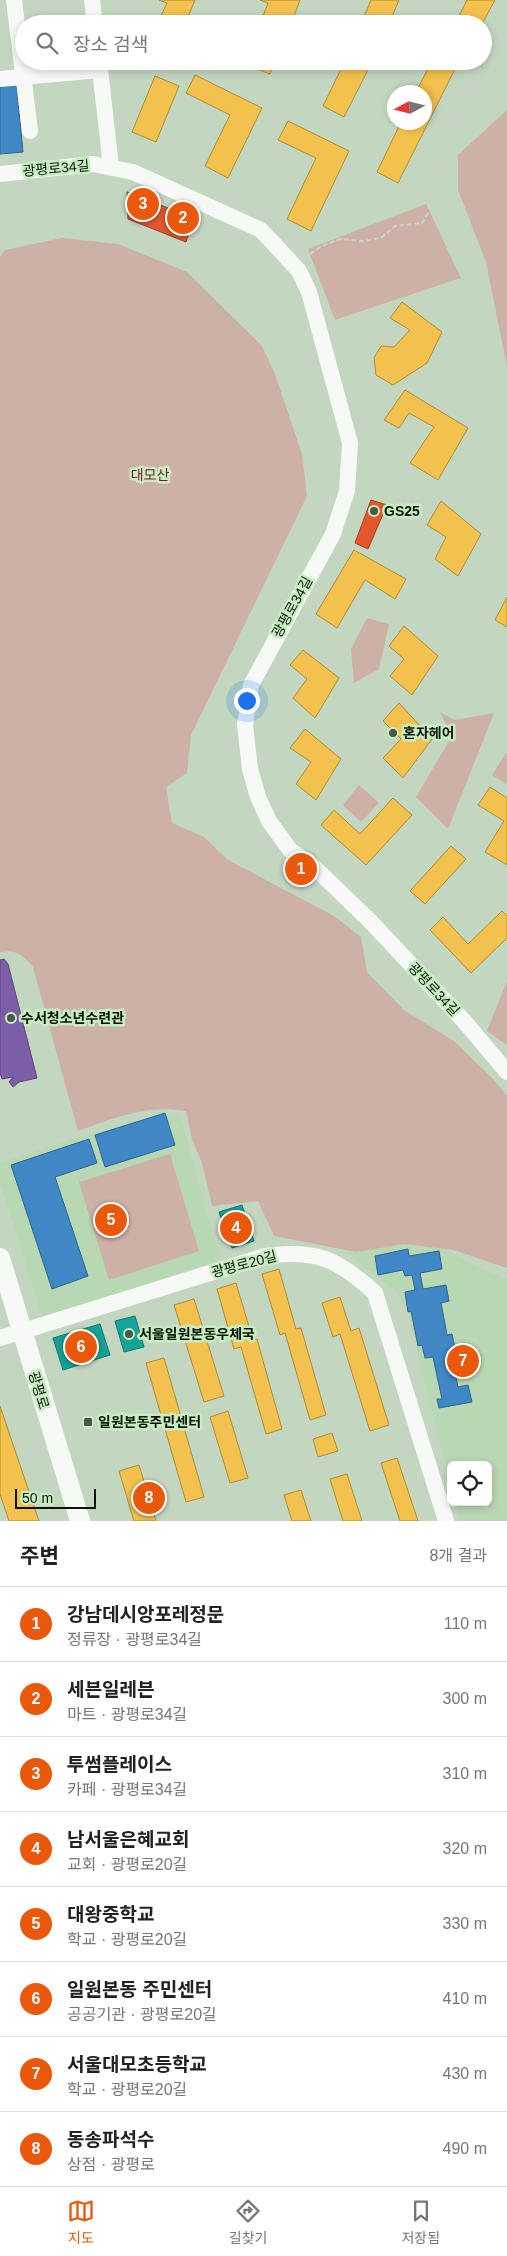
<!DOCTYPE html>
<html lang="ko">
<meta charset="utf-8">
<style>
:root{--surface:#fff;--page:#f6f6f6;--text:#222;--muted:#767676;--line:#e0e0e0;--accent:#ea580c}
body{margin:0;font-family:Helvetica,"Noto Sans KR",sans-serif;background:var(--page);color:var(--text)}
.controls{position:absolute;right:15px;bottom:15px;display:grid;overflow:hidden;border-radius:8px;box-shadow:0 2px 8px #0003}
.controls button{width:45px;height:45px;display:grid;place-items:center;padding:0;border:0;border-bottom:1px solid var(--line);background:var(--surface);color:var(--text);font:25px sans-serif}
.compass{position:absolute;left:387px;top:85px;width:45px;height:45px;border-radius:50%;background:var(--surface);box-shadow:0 2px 8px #0003;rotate:263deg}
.scale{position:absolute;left:15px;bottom:12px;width:81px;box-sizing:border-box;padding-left:5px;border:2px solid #081406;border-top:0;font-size:14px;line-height:18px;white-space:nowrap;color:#081406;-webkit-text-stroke:4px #c9edc3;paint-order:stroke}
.you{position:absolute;left:246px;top:700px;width:18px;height:18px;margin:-12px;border:4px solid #fff;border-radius:50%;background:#1a73e8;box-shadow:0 0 0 8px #1a73e833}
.badge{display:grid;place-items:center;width:32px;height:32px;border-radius:50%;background:var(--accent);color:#fff;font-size:16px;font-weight:700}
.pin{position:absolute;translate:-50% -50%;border:2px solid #fff;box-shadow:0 1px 5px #0006}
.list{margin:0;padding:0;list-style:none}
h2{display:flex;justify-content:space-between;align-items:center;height:65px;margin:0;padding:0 20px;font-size:21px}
h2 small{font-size:16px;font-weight:400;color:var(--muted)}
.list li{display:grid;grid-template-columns:32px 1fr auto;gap:15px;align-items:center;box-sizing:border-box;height:75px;padding:0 20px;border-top:1px solid var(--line)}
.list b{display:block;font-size:19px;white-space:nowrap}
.list p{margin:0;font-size:16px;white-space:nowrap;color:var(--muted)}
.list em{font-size:16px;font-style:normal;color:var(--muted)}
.icon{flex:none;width:28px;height:28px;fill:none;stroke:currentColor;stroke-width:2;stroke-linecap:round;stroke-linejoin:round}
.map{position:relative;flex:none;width:507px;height:1521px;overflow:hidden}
.search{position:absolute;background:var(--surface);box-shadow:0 2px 8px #0003;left:15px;right:15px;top:15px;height:55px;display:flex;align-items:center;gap:12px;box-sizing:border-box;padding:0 18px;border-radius:28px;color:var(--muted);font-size:19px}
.sheet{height:665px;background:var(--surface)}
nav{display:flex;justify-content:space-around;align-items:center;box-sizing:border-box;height:70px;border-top:1px solid var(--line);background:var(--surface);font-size:14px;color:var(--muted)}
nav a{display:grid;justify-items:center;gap:2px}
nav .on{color:var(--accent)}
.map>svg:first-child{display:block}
</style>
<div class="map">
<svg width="507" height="1521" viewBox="0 0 507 1521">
<rect width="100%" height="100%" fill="#c3d6c0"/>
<g fill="#b8d7b3">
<polygon points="159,1115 180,1116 220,1259 43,1319 0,1181 0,1163 76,1138"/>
<polygon points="404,1240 447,1249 473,1266 507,1279 507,1521 460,1521 455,1502 488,1502 488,1465 451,1465 451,1487 407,1310 396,1291 345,1251"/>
</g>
<g fill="#cdb1a6">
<polygon points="507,110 507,367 486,262 458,190 458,155"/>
<polygon points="426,204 461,278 335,320 308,249"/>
<path d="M62,238L118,244L187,272L262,346L275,374L302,454L307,496L191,735L187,773L166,787L172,823L204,837L228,860L334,916L361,937L367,972L405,1011L454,1041L494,1080L507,1096V1268L454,1250L404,1244L356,1252L274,1236L258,1201L212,1206L202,1163L192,1139L186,1111C149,1104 112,1118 78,1131L33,967C23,955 16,949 0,952V257L5,250Z"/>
<polygon points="367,618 389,624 379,669 354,683 351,649"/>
<polygon points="440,712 454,720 494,713 448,829 416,797 452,736"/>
<polygon points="506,753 507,753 507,784 492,775"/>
<polygon points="359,785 379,803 361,822 343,805"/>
<polygon points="507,981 507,1045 487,1031"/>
<polygon points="170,1154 199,1251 109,1280 79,1182"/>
</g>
<g fill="#f2c14e" stroke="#ac8d38">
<polygon points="159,0 195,0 185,24 157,24 167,3"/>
<polygon points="260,0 300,0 291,24 260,24 268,3"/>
<polygon points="371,0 399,0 389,24 361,24"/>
<polygon points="467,0 495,0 482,24 455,24"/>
<polygon points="245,61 276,61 270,74 244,64"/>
<polygon points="345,61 366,61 371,64 344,117 323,106"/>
<polygon points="432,61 440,61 455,69 398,183 377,172 401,122 424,122 424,92 416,92"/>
<polygon points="195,75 262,108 228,178 205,166 230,115 186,93"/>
<polygon points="155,76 179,86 156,142 132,132"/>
<polygon points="288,121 349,151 311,231 287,219 316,158 278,140"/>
<polygon points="402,302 442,332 427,363 393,385 376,375 374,358 381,346 394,347 410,330 390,318"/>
<polygon points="405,390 468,428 438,480 410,463 434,427 409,413 399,428 384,420"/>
<polygon points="441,501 481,534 458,576 435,559 446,537 427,525"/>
<polygon points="354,550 406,579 395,599 365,580 337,628 316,614"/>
<polygon points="507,597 507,627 495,620"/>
<polygon points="404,626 438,656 412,695 390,676 404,659 389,646"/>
<polygon points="303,650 339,678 315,718 293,698 307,679 290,665"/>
<polygon points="399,703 432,739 403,778 383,758 401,739 383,721"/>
<polygon points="305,729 341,759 316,800 296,784 311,762 290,748"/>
<polygon points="490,787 507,798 507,865 485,852 504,821 478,805"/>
<polygon points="393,798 412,815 366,865 321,825 334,810 360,834"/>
<polygon points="451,846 466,859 425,904 410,891"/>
<polygon points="502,911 507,916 507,938 471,973 430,930 443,917 468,944"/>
<polygon points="279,1269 296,1329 301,1328 326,1415 310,1420 285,1333 280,1335 262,1274"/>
<polygon points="236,1283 253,1340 257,1339 282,1429 266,1434 241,1347 234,1349 217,1289"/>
<polygon points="340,1297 351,1331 359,1328 389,1425 370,1431 340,1334 333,1337 322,1303"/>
<polygon points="194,1299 224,1396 204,1402 174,1305"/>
<polygon points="164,1358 204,1497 186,1502 146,1363"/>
<polygon points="0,1406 39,1521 9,1521 0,1494"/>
<polygon points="228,1411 248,1478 230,1483 210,1417"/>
<polygon points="332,1433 338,1451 318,1457 313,1439"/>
<polygon points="397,1458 418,1521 400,1521 381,1463"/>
<polygon points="139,1465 149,1498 156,1521 134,1521 119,1471"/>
<polygon points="347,1474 362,1521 343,1521 330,1479"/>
<polygon points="301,1490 311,1521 292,1521 284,1495"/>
</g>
<g fill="#e4572e" stroke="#a24322">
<polygon points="127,192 194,218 186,242 128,219"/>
<polygon points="371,500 387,505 368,549 355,543"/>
</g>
<polygon fill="#7b5ea7" stroke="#584877" points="4,959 8,964 37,1078 19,1082 13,1087 9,1082 13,1077 2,1079 0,1073 0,960"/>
<g fill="#3f88c5" stroke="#2e658c">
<polygon points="16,82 23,152 0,154 0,84"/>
<polygon points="165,1113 175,1145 105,1167 95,1135"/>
<polygon points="89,1139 97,1163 55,1177 88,1276 52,1289 11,1165"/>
<polygon points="408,1249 409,1256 439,1251 442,1269 420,1273 423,1289 446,1285 449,1301 441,1303 447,1335 452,1334 456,1353 451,1354 458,1387 468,1385 472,1402 439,1408 437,1399 442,1399 433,1357 425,1358 422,1345 418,1346 411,1311 408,1312 405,1292 415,1290 412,1275 405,1276 403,1270 378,1275 375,1256"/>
</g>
<g fill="#17a398" stroke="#12786c">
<polygon points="242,1205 254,1241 232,1248 219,1212"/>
<polygon points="135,1316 144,1347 124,1352 115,1321"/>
<polygon points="100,1324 110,1355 63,1370 53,1338"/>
</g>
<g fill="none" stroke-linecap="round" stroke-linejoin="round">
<g stroke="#ccd2ca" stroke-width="2" stroke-dasharray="5 2.5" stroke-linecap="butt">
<polyline points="304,258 322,246 340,239 363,241 381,238 395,226 422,223 435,201 438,161 448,142 450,127 477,72 495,48 507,38"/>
<polyline points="362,487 412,500 461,500 479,508 492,505 498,493 507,492"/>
</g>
<g stroke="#f6f9f6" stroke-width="16">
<polyline points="14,0 30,131"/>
<polyline points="92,0 95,24"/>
<polyline points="99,61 111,166"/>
<polyline points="0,79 100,70"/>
<polyline points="0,174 93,164 133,172 261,230 299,271 309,292 350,443 347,491 333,534 251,685 245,725 250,769 258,797 269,821 290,850 314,867 370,921 464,1021 507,1072"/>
<path d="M0,1338L265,1256C316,1249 338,1259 375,1293L446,1521"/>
</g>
<polyline stroke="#f6f9f6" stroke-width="20" points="0,1258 80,1521"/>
</g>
<g fill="#495847" stroke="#c9edc3" stroke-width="2">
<circle cx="374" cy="511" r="5"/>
<circle cx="393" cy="733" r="5"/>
<circle cx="11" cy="1018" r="5"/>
<circle cx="129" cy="1334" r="5"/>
<rect x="83" y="1417" width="10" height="10" rx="2.5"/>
</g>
<g text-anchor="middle" stroke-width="5" stroke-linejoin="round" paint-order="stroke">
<g font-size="14" fill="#081406" stroke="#c9edc3">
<text transform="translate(56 168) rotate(-5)" y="5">광평로34길</text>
<text transform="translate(292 607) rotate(-61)" y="5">광평로34길</text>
<text transform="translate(434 989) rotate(47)" y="5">광평로34길</text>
<text transform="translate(244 1264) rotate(-15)" y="5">광평로20길</text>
<text transform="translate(39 1390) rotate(73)" y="5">광평로</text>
</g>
<g font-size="14" fill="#7b1822" stroke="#c9edc3">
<text x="150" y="480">대모산</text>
</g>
<g font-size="14" font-weight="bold" fill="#081406" stroke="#c9edc3" text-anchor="start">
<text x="384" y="516">GS25</text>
<text x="403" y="738">혼자헤어</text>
<text x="21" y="1023">수서청소년수련관</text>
<text x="139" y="1339">서울일원본동우체국</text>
<text x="98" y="1427">일원본동주민센터</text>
</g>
</g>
</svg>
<div class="controls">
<button><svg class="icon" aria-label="locate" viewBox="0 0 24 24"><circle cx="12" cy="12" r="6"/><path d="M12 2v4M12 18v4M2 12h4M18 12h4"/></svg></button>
</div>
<svg class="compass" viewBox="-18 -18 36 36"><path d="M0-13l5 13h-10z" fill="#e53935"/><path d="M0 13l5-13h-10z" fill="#767676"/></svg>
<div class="scale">50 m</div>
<div class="you"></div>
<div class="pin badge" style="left:301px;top:869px">1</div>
<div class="pin badge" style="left:183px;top:218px">2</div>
<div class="pin badge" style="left:143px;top:204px">3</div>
<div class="pin badge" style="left:236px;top:1228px">4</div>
<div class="pin badge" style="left:111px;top:1220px">5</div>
<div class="pin badge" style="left:81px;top:1347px">6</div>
<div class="pin badge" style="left:463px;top:1361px">7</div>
<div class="pin badge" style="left:149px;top:1498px">8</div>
<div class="search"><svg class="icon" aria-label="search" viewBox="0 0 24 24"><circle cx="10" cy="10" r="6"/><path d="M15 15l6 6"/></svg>장소 검색</div>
</div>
<section class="sheet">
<h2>주변<small>8개 결과</small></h2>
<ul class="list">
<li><span class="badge">1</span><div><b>강남데시앙포레정문</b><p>정류장 · 광평로34길</p></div><em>110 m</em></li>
<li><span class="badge">2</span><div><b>세븐일레븐</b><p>마트 · 광평로34길</p></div><em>300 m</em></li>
<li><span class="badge">3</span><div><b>투썸플레이스</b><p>카페 · 광평로34길</p></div><em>310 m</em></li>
<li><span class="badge">4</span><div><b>남서울은혜교회</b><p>교회 · 광평로20길</p></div><em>320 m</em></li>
<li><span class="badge">5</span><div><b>대왕중학교</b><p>학교 · 광평로20길</p></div><em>330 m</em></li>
<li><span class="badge">6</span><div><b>일원본동 주민센터</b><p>공공기관 · 광평로20길</p></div><em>410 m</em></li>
<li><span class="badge">7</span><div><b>서울대모초등학교</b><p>학교 · 광평로20길</p></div><em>430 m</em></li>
<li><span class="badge">8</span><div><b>동송파석수</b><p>상점 · 광평로</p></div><em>490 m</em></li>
</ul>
</section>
<nav>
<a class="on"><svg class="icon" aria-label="map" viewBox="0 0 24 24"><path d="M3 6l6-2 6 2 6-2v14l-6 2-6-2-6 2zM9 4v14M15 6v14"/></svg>지도</a>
<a><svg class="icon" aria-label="directions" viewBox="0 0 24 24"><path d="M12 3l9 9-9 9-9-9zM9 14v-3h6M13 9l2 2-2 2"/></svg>길찾기</a>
<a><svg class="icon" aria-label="saved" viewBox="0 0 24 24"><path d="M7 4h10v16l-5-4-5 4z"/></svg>저장됨</a>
</nav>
